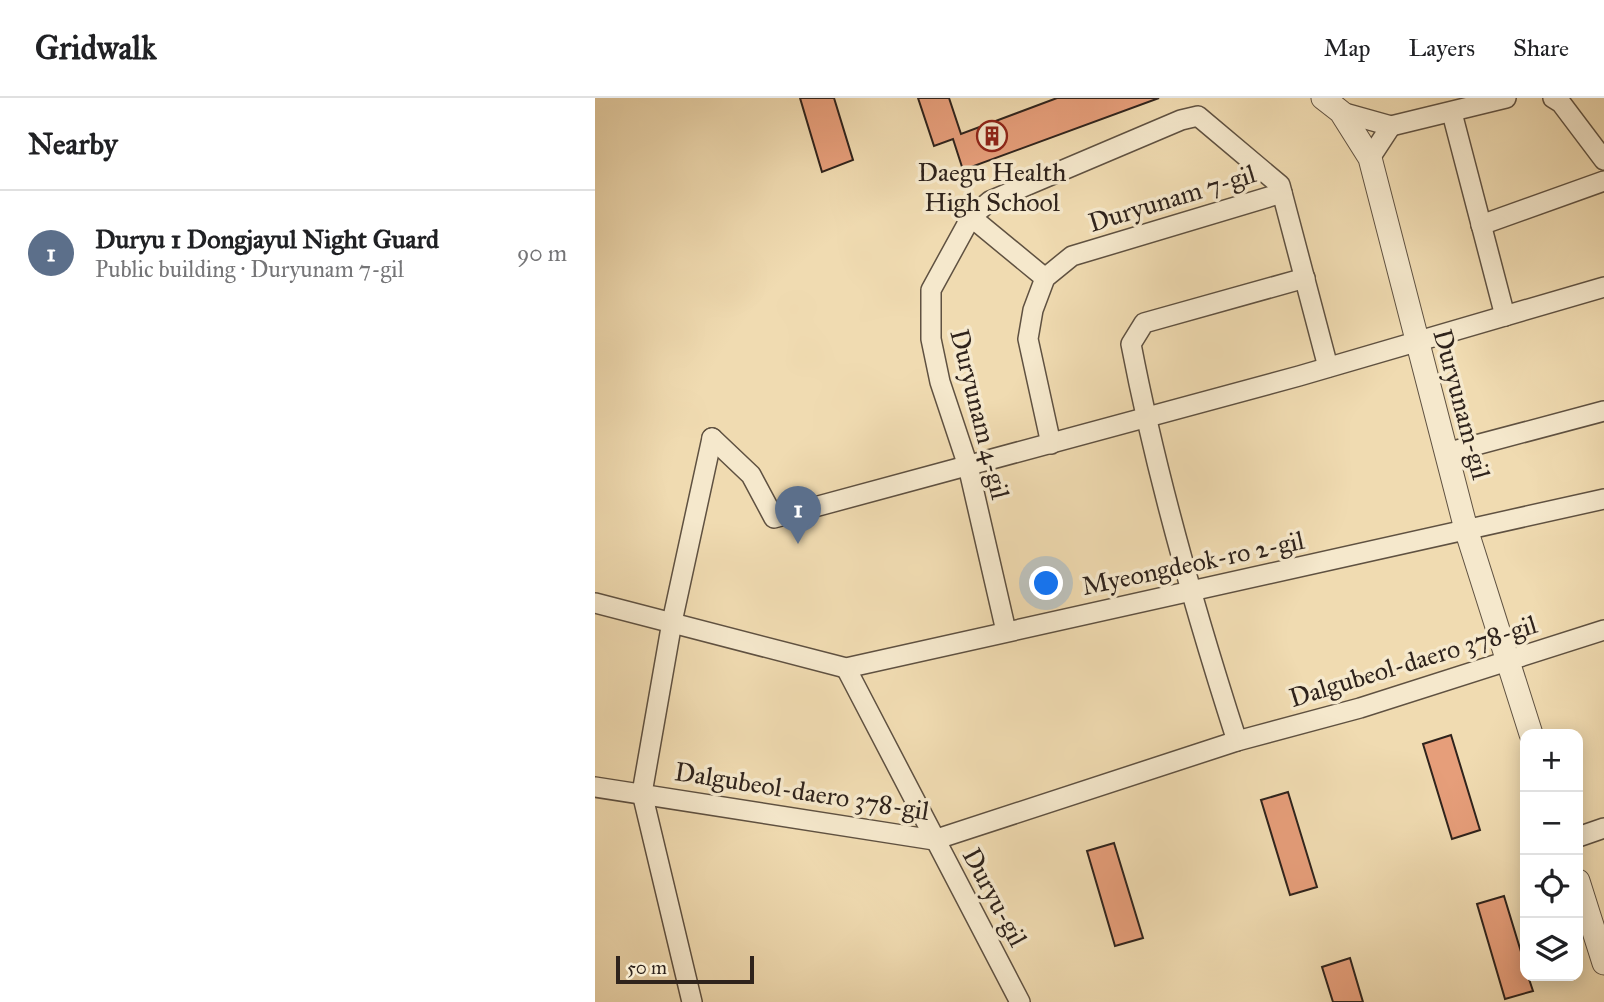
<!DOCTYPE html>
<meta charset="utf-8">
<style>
:root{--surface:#fff;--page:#f2f2f2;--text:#202124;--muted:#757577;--line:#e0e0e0;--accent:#7c3aed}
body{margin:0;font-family:"IM FELL Great Primer",serif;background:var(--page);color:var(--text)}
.controls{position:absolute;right:21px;bottom:21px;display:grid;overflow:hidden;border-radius:14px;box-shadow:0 4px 18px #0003}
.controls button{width:63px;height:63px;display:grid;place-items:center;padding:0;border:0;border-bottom:2px solid var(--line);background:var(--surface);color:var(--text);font:35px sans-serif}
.scale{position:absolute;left:21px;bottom:18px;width:138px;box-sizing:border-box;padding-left:7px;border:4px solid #2f231c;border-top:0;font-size:19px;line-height:24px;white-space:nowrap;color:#2f231c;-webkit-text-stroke:5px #f5e8cc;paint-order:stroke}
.you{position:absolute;left:452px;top:486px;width:24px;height:24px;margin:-18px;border:5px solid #fff;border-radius:50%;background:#1a73e8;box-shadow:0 0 0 10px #1a73e833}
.badge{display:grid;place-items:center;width:46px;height:46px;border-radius:50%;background:var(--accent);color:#fff;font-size:23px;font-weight:700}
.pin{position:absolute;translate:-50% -58px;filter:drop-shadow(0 2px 4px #0008)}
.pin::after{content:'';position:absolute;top:37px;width:24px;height:21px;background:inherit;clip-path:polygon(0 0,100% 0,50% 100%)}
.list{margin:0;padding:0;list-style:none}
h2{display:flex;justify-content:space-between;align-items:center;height:91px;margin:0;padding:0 28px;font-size:30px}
h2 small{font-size:23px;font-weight:400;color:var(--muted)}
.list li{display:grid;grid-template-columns:46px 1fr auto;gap:21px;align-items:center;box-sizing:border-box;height:126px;padding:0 28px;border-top:2px solid var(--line)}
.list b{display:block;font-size:26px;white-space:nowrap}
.list p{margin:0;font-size:23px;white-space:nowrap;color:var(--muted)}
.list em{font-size:23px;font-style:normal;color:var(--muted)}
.icon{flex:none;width:38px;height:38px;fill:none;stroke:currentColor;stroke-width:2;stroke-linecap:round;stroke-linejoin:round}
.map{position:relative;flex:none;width:1009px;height:904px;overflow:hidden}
header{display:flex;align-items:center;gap:42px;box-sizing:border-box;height:98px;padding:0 35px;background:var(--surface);border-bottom:2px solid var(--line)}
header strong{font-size:33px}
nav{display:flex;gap:38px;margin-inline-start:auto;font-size:24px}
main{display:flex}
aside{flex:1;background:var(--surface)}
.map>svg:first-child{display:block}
</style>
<header>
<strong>Gridwalk</strong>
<nav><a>Map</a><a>Layers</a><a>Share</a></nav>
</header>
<main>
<aside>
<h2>Nearby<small></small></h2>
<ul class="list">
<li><span class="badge" style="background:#5c6f8a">1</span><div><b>Duryu 1 Dongjayul Night Guard</b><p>Public building · Duryunam 7-gil</p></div><em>90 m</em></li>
</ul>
</aside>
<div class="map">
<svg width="1009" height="904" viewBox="0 0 1009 904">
<rect width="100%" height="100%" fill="#f0dbb1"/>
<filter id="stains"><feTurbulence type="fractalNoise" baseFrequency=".00286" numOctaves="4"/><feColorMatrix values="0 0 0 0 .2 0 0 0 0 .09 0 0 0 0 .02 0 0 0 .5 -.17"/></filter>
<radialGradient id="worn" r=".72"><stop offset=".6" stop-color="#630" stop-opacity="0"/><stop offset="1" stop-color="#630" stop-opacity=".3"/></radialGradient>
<g fill="#e69e7a" stroke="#2f231c" stroke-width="2">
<polygon points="205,0 239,0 258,62 227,74"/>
<polygon points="323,0 354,0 366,36 462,0 564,0 368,72 358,41 339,48"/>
<polygon points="856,637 885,732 857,741 828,646"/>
<polygon points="693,694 722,789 695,797 666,702"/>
<polygon points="519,745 548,840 520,848 492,753"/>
<polygon points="909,798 930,867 930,878 933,878 938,893 910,901 882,806"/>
<polygon points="755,860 768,904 738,904 727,869"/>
</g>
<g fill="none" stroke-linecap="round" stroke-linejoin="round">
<g stroke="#5f5141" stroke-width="22">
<g id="minor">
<polyline points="958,0 966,5 1009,62"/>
<polyline points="746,14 796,28 775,60"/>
<polyline points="857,15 910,218"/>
<polyline points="796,28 911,0"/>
<polyline points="376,119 450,180"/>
<polyline points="886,127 1009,83"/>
<polyline points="117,340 156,377 179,420 704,278 1009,189"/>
<polyline points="456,346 433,241 438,212 450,180 477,158 687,95"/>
<polyline points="851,355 1009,313"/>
<polyline points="0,505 251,570 1009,401"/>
<polyline points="411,533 373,368 345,284 336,241 336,192 376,119 395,103 586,22 603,18 685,87 733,269"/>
<polyline points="251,570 425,904"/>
<path d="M642,643C600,513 562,381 536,246L549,225L710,180"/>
<polyline points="0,689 339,742 642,643 765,610 1009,532"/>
<polyline points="983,739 1009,730"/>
<polyline points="97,904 47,695 77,524 117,340"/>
</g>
</g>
<g stroke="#5f5141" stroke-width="25">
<g id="tertiary">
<polyline points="728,0 746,14 775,60 871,431 936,636"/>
<polyline points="983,783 1009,865"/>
</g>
</g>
<use href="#minor" stroke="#f5e8cc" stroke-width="19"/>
<use href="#tertiary" stroke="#f5e8cc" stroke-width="23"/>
</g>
<defs>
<g id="building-ring" transform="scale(1.575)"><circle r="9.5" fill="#f5e8cc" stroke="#8f2418" stroke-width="1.5"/><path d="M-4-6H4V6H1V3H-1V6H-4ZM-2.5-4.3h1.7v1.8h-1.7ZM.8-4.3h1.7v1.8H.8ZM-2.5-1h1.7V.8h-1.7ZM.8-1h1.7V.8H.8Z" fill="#8f2418"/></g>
</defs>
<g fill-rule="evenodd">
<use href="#building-ring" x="397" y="38"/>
</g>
<g text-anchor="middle" stroke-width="7" stroke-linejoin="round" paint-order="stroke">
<g font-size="26" fill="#2f231c" stroke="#f5e8cc">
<text x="397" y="83">Daegu Health<tspan x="397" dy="30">High School</tspan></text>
</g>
<g font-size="26" fill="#2f231c" stroke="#f5e8cc">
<text transform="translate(577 100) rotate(-17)" y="9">Duryunam 7-gil</text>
<text transform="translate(867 306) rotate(75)" y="9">Duryunam-gil</text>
<text transform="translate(385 316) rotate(76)" y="9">Duryunam 4-gil</text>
<text transform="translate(598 465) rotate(-12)" y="9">Myeongdeok-ro 2-gil</text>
<text transform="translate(818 563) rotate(-17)" y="9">Dalgubeol-daero 378-gil</text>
<text transform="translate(207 693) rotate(9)" y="9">Dalgubeol-daero 378-gil</text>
<text transform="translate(400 799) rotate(62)" y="9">Duryu-gil</text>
</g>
</g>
<rect width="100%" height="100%" filter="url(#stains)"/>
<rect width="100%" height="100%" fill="url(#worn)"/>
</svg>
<div class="controls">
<button>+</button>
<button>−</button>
<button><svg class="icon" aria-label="locate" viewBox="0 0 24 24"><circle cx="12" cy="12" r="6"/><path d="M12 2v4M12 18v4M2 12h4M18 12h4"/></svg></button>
<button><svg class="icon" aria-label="layers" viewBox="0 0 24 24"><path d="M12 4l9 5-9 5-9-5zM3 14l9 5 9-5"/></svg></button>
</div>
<div class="scale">50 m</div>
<div class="you"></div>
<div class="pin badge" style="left:203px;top:446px;background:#5c6f8a">1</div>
</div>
</main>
